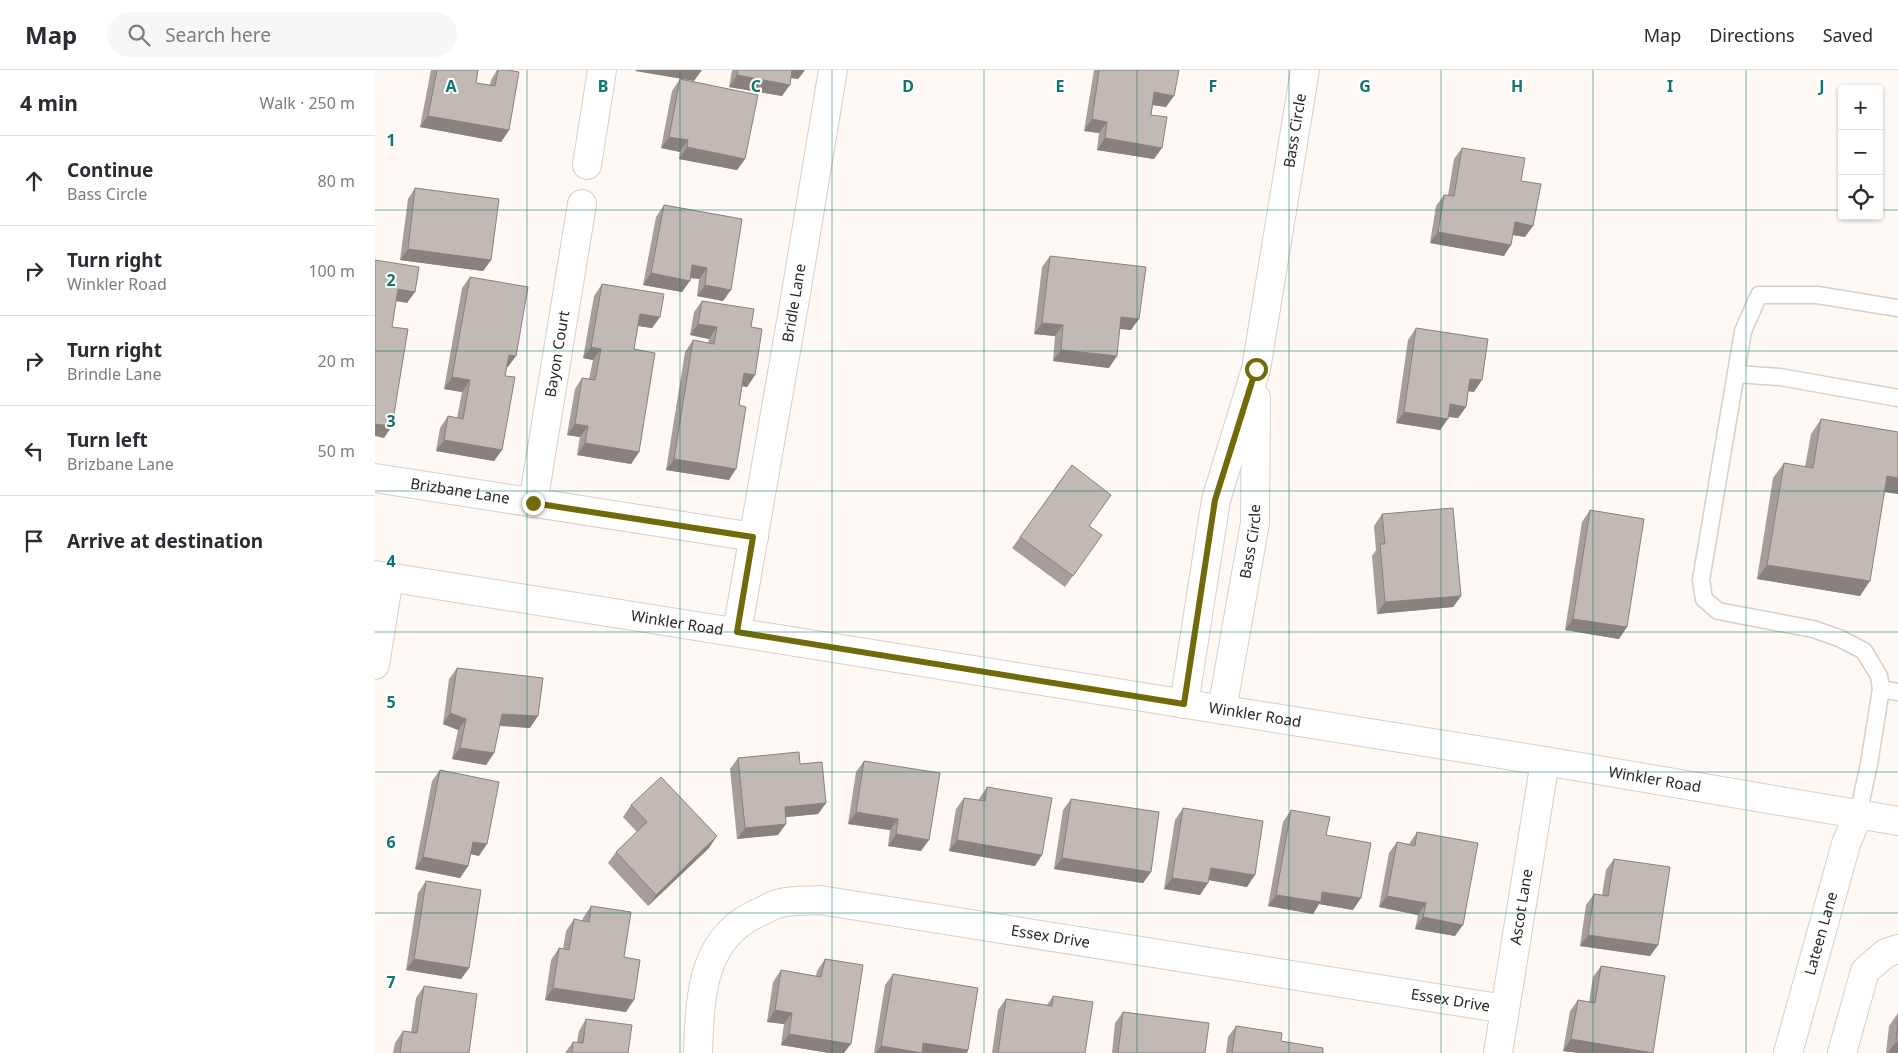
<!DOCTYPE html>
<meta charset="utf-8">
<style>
:root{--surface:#fff;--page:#f7f7f7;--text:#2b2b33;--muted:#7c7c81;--line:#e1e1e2}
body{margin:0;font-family:"Noto Sans",sans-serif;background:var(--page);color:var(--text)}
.controls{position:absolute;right:15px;top:15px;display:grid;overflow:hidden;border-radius:5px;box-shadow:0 1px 4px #0004}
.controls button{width:45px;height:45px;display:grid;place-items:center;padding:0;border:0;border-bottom:1px solid var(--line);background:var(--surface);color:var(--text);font:25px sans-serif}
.stop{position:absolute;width:15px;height:15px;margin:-11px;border:4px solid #706b08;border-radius:50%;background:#fff}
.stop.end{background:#706b08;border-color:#fff;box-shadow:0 1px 5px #0008}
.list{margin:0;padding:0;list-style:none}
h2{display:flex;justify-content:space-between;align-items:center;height:65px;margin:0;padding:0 20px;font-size:21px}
h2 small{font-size:16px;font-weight:400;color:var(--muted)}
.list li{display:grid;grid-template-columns:32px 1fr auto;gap:15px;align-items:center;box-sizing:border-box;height:90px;padding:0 20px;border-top:1px solid var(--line)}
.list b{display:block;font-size:19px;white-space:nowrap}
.list p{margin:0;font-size:16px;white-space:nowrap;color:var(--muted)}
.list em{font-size:16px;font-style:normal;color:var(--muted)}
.icon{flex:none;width:28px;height:28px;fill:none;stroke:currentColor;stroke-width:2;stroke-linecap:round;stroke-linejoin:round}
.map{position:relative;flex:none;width:1523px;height:983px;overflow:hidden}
header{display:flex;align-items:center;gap:30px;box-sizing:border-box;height:70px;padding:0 25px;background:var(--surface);border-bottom:1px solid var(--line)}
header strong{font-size:24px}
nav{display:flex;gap:28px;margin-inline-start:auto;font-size:18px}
.search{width:350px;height:45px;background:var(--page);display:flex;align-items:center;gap:12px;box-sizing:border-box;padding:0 18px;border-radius:28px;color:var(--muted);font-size:19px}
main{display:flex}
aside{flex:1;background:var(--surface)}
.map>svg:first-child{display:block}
</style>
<header>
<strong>Map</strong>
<div class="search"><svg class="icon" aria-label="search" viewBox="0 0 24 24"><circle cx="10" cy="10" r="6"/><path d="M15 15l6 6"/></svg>Search here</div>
<nav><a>Map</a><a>Directions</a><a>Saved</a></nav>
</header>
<main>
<aside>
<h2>4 min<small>Walk · 250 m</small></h2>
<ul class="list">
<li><svg class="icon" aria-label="ahead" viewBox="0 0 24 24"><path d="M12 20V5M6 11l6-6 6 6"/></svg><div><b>Continue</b><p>Bass Circle</p></div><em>80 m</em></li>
<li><svg class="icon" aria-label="right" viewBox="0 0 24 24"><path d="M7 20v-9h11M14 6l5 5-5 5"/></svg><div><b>Turn right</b><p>Winkler Road</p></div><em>100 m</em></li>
<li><svg class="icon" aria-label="right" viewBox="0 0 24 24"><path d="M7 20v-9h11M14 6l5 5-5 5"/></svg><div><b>Turn right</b><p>Brindle Lane</p></div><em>20 m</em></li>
<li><svg class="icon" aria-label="left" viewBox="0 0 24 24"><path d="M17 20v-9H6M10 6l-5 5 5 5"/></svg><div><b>Turn left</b><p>Brizbane Lane</p></div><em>50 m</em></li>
<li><svg class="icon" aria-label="arrive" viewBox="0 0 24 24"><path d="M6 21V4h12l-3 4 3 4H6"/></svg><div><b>Arrive at destination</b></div></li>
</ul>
</aside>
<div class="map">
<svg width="1523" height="983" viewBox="0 0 1523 983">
<rect width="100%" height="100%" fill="#fef9f5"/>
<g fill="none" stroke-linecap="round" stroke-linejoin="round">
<g stroke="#d7cfc8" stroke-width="19">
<g id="service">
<polyline points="1361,304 1405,307 1523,328"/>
<polyline points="1506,619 1523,622"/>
<polyline points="1483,745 1494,694 1506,619 1504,606 1489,581 1464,568 1438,559 1343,541 1329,529 1326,510 1368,261 1384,225 1442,225 1523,238"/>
</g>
</g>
<g stroke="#d7cfc8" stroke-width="30">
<g id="minor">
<polyline points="212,95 227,0"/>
<path id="s1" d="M0,408L379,467"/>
<path id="s2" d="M158,433L207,134"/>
<path id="s3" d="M362,562L420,229L458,0"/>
<polyline points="0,595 14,507"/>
<path id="s4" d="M809,634L841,430L881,299L930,0"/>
<path id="s5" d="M847,640L880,453L881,328"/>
<path id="s6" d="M323,983C325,927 326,867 385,842C392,839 399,834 406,833C418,830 432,831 445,830L1130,939"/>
<path id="s7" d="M1123,983L1170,691"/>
<path id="s8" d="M1413,983L1471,774L1483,745"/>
<polyline points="1467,983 1490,901 1511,883 1523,879"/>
</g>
</g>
<g stroke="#d7cfc8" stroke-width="30">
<g id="tertiary">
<path id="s9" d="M0,505L1170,691L1523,751"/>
</g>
</g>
<use href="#service" stroke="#fff" stroke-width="16"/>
<use href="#minor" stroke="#fff" stroke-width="28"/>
<use href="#tertiary" stroke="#fff" stroke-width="28"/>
</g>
<g fill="#a79e9b">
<polygon points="56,0 103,0 101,13 115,15 116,10 122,0 133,0 134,60 126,72 45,57"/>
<polygon points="357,0 430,0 423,9 416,8 407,26 354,17"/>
<polygon points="719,0 804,0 791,37 778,35 776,45 779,89 722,80 724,63 709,61"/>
<polygon points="305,9 370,89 362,100 304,89 305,82 286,78 297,21"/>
<polygon points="1087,78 1146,111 1150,167 1138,165 1129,186 1055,173 1061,136 1069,125 1073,125 1079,89"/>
<polygon points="40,118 116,190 108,201 25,190 33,129"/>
<polygon points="289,135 367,149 348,231 322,226 324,209 315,208 307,222 268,215 281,147"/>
<polygon points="675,186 756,260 745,259 734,298 678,291 680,266 659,264 667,197"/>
<polygon points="95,207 133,297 132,297 130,306 127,380 119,391 61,381 65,358 73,346 82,348 87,322 69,319 87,218"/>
<polygon points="227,214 285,247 277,258 263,256 259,279 264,382 256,394 202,385 205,367 192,365 200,319 207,308 214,309 218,290 208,288 219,226"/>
<polygon points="327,231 376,257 380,305 372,317 367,316 354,410 291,400 310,282 318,270 333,273 334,269 315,265 319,242"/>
<polygon points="1041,258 1099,322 1093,321 1091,337 1083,348 1073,347 1065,360 1021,353 1033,270"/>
<polygon points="1446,349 1523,362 1523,424 1510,422 1485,526 1382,509 1398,408 1409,393 1430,397 1436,364"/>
<polygon points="697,395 714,456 727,465 690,517 637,478"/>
<polygon points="1215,440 1244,569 1190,560 1207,452"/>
<polygon points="1007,444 1086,526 1078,537 1002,544 997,486 1001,480 999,456"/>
<polygon points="82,598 155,658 124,656 119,683 111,695 77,689 83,660 68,654 74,609"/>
<polygon points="363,688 425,694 451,733 443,744 411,747 403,765 362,769 355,699"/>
<polygon points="489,691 546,781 513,776 515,760 473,754 481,702"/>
<polygon points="65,700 104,786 96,784 93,796 85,808 40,799 57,711"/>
<polygon points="612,717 660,796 574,781 581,739 589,728 604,730 604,729"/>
<polygon points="696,729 776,802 768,813 679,799 688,740"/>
<polygon points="256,735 334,778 273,836 233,793 241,782 262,762 248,747"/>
<polygon points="808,738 872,817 834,810 825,825 789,819 800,750"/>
<polygon points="916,740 951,765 978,840 944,834 938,844 893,836 908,752"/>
<polygon points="1042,762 1080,866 1040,859 1043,845 1004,837 1014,783 1022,772 1034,774"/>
<polygon points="1239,789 1283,875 1275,886 1205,876 1211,835 1219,824 1227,825 1231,800"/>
<polygon points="51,811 94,898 86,909 31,900 43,823"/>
<polygon points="216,836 249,887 251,942 170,930 176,890 184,878 188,879 191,861 199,849 207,851 208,848"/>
<polygon points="450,889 469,983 454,983 406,975 409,954 392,952 398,912 406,900 441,906 442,901"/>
<polygon points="1226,896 1290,906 1277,983 1204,983 1188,981 1195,941 1203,930 1214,932 1218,907"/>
<polygon points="518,904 593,980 592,983 499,983 510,915"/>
<polygon points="49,916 94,983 18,983 20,973 28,961 36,962 41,928"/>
<polygon points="678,926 710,983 617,983 623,940 631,929 672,935"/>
<polygon points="748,942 830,983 737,983 740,953"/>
<polygon points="1523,943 1523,983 1511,983 1514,956"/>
<polygon points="211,949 253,983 190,983 198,972 202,972 204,961"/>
<polygon points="861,956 906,971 948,983 851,983 853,967"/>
</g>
<g fill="#88817e">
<polygon points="261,0 327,0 319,11 260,1"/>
<polygon points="415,0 430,0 423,9 410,7"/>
<polygon points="362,5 415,15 407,26 354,17"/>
<polygon points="779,22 799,26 791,37 771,34"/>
<polygon points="53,46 134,60 126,72 45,57"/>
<polygon points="717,49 732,52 724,63 709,61"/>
<polygon points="294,67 313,70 305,82 286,78"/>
<polygon points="730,68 787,78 779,89 722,80"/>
<polygon points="312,77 370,89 362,100 304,89"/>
<polygon points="1140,152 1158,156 1150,167 1132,164"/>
<polygon points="1063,162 1136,175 1129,186 1055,173"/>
<polygon points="33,179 116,190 108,201 25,190"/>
<polygon points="317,195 332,198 324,209 309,207"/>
<polygon points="276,203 315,211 307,222 268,215"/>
<polygon points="330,215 356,220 348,231 322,226"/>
<polygon points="23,219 40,222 32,233 15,230"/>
<polygon points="265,244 285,247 277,258 257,255"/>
<polygon points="746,247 764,249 756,260 738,258"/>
<polygon points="667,253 688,255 680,266 659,264"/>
<polygon points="323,254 342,257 334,269 315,265"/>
<polygon points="216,277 226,279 218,290 208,288"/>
<polygon points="686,280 742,286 734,298 678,291"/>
<polygon points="134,285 141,286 133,297 126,296"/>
<polygon points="369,303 380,305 372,317 361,315"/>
<polygon points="77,307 95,310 87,322 69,319"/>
<polygon points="1095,309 1107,310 1099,322 1087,320"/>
<polygon points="1075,334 1091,337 1083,348 1067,346"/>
<polygon points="1029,342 1073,349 1065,360 1021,353"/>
<polygon points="0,354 17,356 9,368 0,366"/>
<polygon points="200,354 213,356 205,367 192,365"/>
<polygon points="69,370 127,380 119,391 61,381"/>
<polygon points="210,373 264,382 256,394 202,385"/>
<polygon points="299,389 361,399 354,410 291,400"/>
<polygon points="1512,406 1523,408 1523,424 1502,421"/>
<polygon points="1392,495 1495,511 1485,526 1382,509"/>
<polygon points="1086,526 1078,537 1002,544 1010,532"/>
<polygon points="1198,549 1252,557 1244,569 1190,560"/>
<polygon points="75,643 91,649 83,660 68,654"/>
<polygon points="127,644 163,646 155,658 119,655"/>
<polygon points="85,678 119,683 111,695 77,689"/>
<polygon points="451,733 443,744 402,748 410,737"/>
<polygon points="481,742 523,749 515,760 473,754"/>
<polygon points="411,754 403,765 362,769 370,758"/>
<polygon points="521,764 554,770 546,781 513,776"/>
<polygon points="342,766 334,778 273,836 281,825"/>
<polygon points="582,770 667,785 660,796 574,781"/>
<polygon points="98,772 112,774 104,786 90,783"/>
<polygon points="48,787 93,796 85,808 40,799"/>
<polygon points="687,788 776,802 768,813 679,799"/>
<polygon points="836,798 880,805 872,817 828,809"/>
<polygon points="797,808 833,813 825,825 789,819"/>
<polygon points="947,822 986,828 978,840 944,834 938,844 893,836 901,825"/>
<polygon points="1012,826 1051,833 1043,845 1004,837"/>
<polygon points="1048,847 1088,855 1080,866 1040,859"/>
<polygon points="1213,865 1283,875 1275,886 1205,876"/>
<polygon points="39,889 94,898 86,909 31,900"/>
<polygon points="178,918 259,930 251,942 170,930"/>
<polygon points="400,940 417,943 409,954 392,952"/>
<polygon points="414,964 476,974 469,983 454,983 406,975"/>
<polygon points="1196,969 1278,983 1204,983 1188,981"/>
<polygon points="1521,972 1523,973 1523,983 1513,983"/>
<polygon points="548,973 593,980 592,983 501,983 506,976"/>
</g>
<g fill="#c2b8b4" stroke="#88817e">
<polygon points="62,0 103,0 101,13 120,16 123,0 133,0 144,2 134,60 53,46"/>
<polygon points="363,0 417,0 415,15 362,5"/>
<polygon points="724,0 804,0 799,26 779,22 776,45 792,47 787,78 730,68 732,52 717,49"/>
<polygon points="305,9 383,25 370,89 312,77 313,70 294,67"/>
<polygon points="1087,78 1150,88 1146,111 1166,114 1158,156 1140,152 1136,175 1063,162 1069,125 1079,126"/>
<polygon points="40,118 124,129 116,190 33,179"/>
<polygon points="289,135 367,149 356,220 330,215 332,198 317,195 315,211 276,203"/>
<polygon points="675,186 771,197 764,249 746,247 742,286 686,280 688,255 667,253"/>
<polygon points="0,190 44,197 40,222 23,219 17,257 33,259 17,356 0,354"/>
<polygon points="95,207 153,217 141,286 134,285 130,306 140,307 127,380 69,370 73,346 88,349 95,310 77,307"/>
<polygon points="227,214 289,224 285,247 265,244 259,279 280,283 264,382 210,373 213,356 200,354 207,308 220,310 226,279 216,277"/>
<polygon points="327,231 379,239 376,257 387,259 380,305 369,303 364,335 371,337 361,399 299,389 318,270 339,274 342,257 323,254"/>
<polygon points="1041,258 1113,269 1107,310 1095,309 1091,337 1075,334 1073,349 1029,342"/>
<polygon points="1446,349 1523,362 1523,408 1512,406 1495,511 1392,495 1409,393 1438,398"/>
<polygon points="697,395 736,425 714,456 727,465 698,506 645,467"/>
<polygon points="1078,438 1086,526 1010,532 1005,474 1010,474 1007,444"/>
<polygon points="1215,440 1269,449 1252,557 1198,549"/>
<polygon points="82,598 168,608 163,646 127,644 119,683 85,678 91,649 75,643"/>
<polygon points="424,682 425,694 447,692 451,733 410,737 411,754 370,758 363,688"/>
<polygon points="489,691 565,703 554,770 521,764 523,749 481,742"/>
<polygon points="65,700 124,712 112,774 98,772 93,796 48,787"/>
<polygon points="286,707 342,766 281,825 241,782 272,752 256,735"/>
<polygon points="612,717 677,728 667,785 582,770 589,728 610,731"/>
<polygon points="696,729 784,742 776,802 687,788"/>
<polygon points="808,738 888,751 880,805 836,798 833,813 797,808"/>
<polygon points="916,740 955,747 951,765 996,773 986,828 947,822 946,832 901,825"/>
<polygon points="1042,762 1103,773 1088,855 1048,847 1051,833 1012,826 1022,772 1040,776"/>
<polygon points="1239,789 1295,797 1283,875 1213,865 1219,824 1233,826"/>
<polygon points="51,811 106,820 94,898 39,889"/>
<polygon points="216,836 256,842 249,887 265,890 259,930 178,918 184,878 194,880 199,849 214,852"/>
<polygon points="450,889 488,895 476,974 414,964 417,943 400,940 406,900 446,907"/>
<polygon points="1226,896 1290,906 1278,983 1196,969 1203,930 1220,933"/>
<polygon points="518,904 603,918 593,980 548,973 547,983 506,976"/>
<polygon points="49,916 102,924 94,983 25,983 28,961 42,963"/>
<polygon points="678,926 718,932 710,983 623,983 631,929 677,936"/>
<polygon points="748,942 834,953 830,983 743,983"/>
<polygon points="211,949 257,955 253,983 197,983 198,972 208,973"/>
<polygon points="1523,950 1523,973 1521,972"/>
<polygon points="861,956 907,963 906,971 948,978 948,983 857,983"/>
</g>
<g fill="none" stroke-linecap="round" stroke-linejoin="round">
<polyline stroke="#706b08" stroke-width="6" points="158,433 378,467 362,562 809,634 840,430 881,299"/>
</g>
<path fill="none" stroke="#0f766e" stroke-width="1" stroke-opacity="0.55" d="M152,0V983M305,0V983M457,0V983M609,0V983M762,0V983M914,0V983M1066,0V983M1218,0V983M1371,0V983M0,140H1467M1504,140H1523M0,281H1523M0,421H1523M0,562H1523M0,702H1523M0,843H1523"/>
<g text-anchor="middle" stroke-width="4" stroke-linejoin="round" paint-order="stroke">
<g font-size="15" fill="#292623" stroke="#fff">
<text dy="5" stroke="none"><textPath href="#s4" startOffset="585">Bass Circle</textPath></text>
<text dy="5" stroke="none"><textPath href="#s3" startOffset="334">Bridle Lane</textPath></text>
<text dy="5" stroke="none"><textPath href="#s2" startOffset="151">Bayon Court</textPath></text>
<text dy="5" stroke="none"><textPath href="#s1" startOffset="86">Brizbane Lane</textPath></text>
<text dy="5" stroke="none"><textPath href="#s5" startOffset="171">Bass Circle</textPath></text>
<text dy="5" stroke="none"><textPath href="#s9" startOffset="306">Winkler Road</textPath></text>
<text dy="5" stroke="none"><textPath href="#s9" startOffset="891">Winkler Road</textPath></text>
<text dy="5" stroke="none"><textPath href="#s9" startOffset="1296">Winkler Road</textPath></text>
<text dy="5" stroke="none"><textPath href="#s7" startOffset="148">Ascot Lane</textPath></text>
<text dy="5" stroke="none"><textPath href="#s8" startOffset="124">Lateen Lane</textPath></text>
<text dy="5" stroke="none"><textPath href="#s6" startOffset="460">Essex Drive</textPath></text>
<text dy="5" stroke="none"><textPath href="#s6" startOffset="865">Essex Drive</textPath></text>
</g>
</g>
<g font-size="16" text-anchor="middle" font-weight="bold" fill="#0f766e" stroke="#fff" stroke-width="4" stroke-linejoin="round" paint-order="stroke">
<text x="76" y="22">A</text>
<text x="228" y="22">B</text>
<text x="381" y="22">C</text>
<text x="533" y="22">D</text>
<text x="685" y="22">E</text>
<text x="838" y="22">F</text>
<text x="990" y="22">G</text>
<text x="1142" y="22">H</text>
<text x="1295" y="22">I</text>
<text x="1447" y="22">J</text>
<text x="16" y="76">1</text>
<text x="16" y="216">2</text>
<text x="16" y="357">3</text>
<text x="16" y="497">4</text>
<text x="16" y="638">5</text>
<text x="16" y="778">6</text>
<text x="16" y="918">7</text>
</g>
</svg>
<div class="controls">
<button>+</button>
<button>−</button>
<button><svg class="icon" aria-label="locate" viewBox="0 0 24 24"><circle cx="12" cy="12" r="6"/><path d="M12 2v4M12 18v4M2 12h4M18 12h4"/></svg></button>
</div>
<div class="stop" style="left:881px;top:299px"></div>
<div class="stop end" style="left:158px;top:433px"></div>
</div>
</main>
